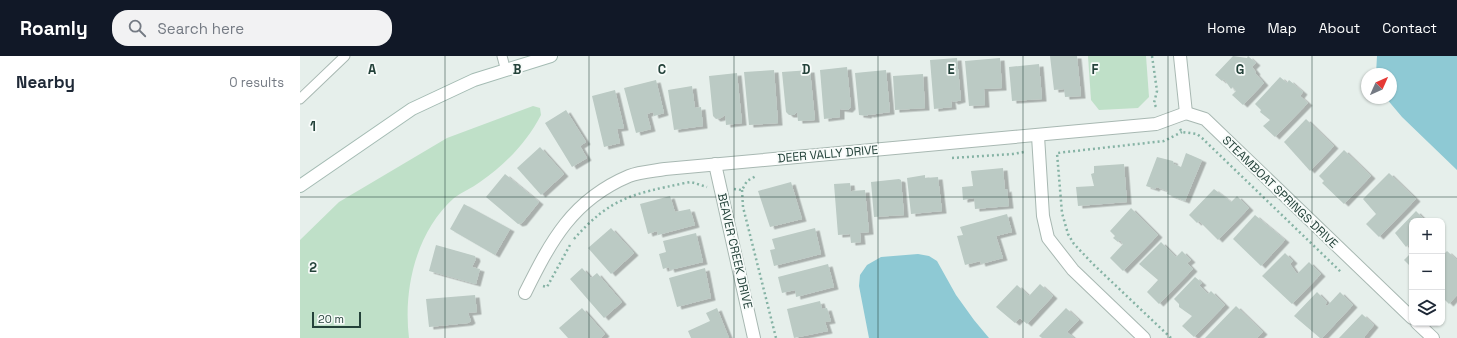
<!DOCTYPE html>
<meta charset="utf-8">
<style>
:root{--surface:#fff;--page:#f2f2f3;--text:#1f2937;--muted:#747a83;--line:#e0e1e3;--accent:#111827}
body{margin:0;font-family:"Space Grotesk",sans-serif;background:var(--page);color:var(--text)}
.controls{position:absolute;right:12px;bottom:12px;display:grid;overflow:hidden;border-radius:8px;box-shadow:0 1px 3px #0004}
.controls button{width:36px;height:36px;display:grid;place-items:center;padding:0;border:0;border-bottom:1px solid var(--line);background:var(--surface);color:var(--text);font:20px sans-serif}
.compass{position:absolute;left:1061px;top:12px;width:36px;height:36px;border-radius:50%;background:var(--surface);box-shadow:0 1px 3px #0004;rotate:45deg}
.scale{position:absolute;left:12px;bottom:10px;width:49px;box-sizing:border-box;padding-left:4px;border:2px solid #24423a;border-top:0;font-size:11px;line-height:14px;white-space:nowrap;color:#24423a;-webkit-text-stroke:3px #f7fbf9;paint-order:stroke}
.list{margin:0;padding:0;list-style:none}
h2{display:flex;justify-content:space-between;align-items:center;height:52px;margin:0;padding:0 16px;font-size:17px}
h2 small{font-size:13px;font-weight:400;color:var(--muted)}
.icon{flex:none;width:22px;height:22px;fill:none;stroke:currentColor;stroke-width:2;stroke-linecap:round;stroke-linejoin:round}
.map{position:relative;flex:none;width:1157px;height:282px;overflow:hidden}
header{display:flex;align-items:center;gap:24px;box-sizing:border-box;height:56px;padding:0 20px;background:var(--accent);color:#fff}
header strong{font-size:19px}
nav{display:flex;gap:22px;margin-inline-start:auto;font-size:14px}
.search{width:280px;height:36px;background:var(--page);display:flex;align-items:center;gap:10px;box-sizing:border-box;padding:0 14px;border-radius:16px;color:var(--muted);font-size:15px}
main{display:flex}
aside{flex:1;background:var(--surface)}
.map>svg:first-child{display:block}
</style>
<header>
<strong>Roamly</strong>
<div class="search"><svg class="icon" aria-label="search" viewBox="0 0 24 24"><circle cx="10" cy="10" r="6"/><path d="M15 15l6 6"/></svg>Search here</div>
<nav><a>Home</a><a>Map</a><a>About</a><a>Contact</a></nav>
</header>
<main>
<aside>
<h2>Nearby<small>0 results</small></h2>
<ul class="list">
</ul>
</aside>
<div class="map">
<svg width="1157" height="282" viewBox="0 0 1157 282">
<defs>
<filter id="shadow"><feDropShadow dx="4.5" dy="2.5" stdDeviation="0" flood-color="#0004"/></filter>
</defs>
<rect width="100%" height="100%" fill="#e6efeb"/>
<g fill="#bfe0c8">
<polygon points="788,0 846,0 849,41 838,52 799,54 791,44"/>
<path d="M233,50L240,52L241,59C227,86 205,109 180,126C172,132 162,136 154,142C116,176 103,233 109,282H0V184L39,146L147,82Z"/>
</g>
<g fill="#8ec9d4">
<polygon points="1077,0 1157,0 1157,114 1102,61 1086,42 1091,42 1091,18 1076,18"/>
<polygon points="618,198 629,200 637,205 656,239 674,264 689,282 569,282 559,230 560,219 567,209 581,201"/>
</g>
<g fill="#bbcac4" filter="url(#shadow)">
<polygon points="750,0 777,0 781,40 765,41 764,33 754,34"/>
<polygon points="933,0 947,2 948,0 956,7 952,11 956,16 955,17 964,27 943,49 932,39 936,35 933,31 931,33 924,23 922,25 915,19"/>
<polygon points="657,2 661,44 654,46 651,44 652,51 634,53 630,4"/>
<polygon points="700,2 702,32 684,33 685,49 669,50 665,5"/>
<polygon points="739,8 742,43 712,45 709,11"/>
<polygon points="547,11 551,51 548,54 540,53 540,61 524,63 520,14"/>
<polygon points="474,14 478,67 449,69 444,16"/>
<polygon points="510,14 515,64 498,65 497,56 494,59 489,59 486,56 482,16"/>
<polygon points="586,14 590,56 569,59 568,58 567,60 559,59 555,17"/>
<polygon points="437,17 442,67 426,69 425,59 421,62 416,63 413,60 409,20"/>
<polygon points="623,18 625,52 595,54 593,20"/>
<polygon points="980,21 987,27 989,24 1003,36 1000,40 1008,47 975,81 963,70 970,64 960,56 961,54 955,48"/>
<polygon points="356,24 364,57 354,60 353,56 347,58 351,73 336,77 324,32"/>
<polygon points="392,30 395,52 401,51 403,70 374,74 368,34"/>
<polygon points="315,34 324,72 317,73 320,87 304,91 292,40"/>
<polygon points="266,54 286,86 280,90 287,102 272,111 245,67"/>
<polygon points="1006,63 1034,90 1010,115 984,86"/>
<polygon points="240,91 264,118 241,139 217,112"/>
<polygon points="1044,94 1071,120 1044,148 1022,127 1024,125 1019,120"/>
<polygon points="886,97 902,104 885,145 867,138 868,135 856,131 855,133 846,130 857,101 873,105 874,108 881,111"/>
<polygon points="824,108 827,146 778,150 776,131 794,130 791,118 794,117 794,110"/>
<polygon points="703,112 705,134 707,133 709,150 675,153 674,142 663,144 662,131 673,130 671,115"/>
<polygon points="1089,117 1116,143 1079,181 1066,168 1076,158 1063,143"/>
<polygon points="205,118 239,146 222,167 218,168 186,141"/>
<polygon points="625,119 625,122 638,121 642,155 611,158 607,122"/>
<polygon points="599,123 601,124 604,159 574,161 571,126"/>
<polygon points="491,126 502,163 470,171 458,135"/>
<polygon points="550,127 551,137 552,135 565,134 569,176 560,177 561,186 551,187 550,178 538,179 534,128"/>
<polygon points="914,133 931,146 937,140 949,152 918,184 899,165 897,167 889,159"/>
<polygon points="370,140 375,156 390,153 395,169 358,179 357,175 348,178 340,148"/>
<polygon points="164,148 210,173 195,199 150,173"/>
<polygon points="831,152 858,179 823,215 810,202 823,188 820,184 818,186 813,182 815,180 810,175"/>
<polygon points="1116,155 1126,165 1112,165 1112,193 1108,189 1106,191 1095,177"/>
<polygon points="707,158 712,176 696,180 703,202 681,208 680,205 665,209 657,180 663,179 660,171"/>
<polygon points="955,159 985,184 961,210 933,183"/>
<polygon points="311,172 334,197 311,218 288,192"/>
<polygon points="515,172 521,198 474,210 470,194 475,193 472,183"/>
<polygon points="396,177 403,206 370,214 369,211 363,213 359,198 366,196 363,185"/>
<polygon points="861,186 876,201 882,195 891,204 887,207 893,213 859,248 847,236 858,224 839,208"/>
<polygon points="136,189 175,200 176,203 172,211 180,213 176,228 129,215"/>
<polygon points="1147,195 1157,204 1157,239 1149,248 1142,241 1142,200"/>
<polygon points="1112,196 1112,212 1104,204"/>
<polygon points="985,197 993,205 990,208 997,218 1009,206 1021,218 992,248 962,220"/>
<polygon points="528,208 534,231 496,241 495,234 482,237 478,221"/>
<polygon points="282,212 291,222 297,217 322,246 304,262 270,223"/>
<polygon points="405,212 411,242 377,251 369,222"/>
<polygon points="895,221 902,227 899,229 908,238 911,235 925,249 894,281 882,270 892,260 879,251 879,248 874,243"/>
<polygon points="740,228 753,240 727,268 720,262 715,267 696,251 717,229 729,240"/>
<polygon points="1017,236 1027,246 1025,249 1027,250 1040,236 1053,249 1022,282 1020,282 994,260"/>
<polygon points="175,239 177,256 168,257 171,265 168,267 129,271 126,243"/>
<polygon points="520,245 522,253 527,252 531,265 525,266 528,275 494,282 487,253"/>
<polygon points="936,250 963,276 957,282 905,282"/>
<polygon points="282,252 305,278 301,282 268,282 259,272"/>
<polygon points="417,252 429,282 391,282 388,275 410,265 406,257"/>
<polygon points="766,252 779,264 767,276 774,282 742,282 739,280"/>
<polygon points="1062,258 1074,269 1064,281 1065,282 1039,282"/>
</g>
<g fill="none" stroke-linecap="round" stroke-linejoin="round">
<g stroke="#a8b8b2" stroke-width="11">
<g id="lane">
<polyline points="202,0 206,15"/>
<polyline points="0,43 45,0"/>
</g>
</g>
<g stroke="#a8b8b2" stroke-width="14">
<g id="street">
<polyline points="880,0 886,57"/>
<polyline points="886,57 905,63 1112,262"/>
<polyline points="738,80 743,160 748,182 773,214 844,282"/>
<polyline points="415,108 454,282"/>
<path d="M225,237C251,185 272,144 329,120C339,116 353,115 365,113L856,68L886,57"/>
<polyline points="1117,267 1133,282"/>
</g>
</g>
<g stroke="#a4bbb3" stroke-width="14">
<polyline id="secondary" points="0,130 112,53 174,24 251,0"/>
</g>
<g stroke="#86b3a5" stroke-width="2.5" stroke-dasharray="2 3" stroke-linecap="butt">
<polyline points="852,0 857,35 854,47 857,53"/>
<polyline points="880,73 882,76 897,78 902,82 1042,217"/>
<polyline points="652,102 713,98 724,96"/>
<polyline points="434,133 442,134 447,125 456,120"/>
<polyline points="442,134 443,151 476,282"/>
<path d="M274,183C311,141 333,138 385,127L391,126L407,131"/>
<polyline points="243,230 247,231 270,189"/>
<polyline points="871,282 793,208 774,188 768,178 762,157 757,97 864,85 882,76"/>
</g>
<use href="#lane" stroke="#fff" stroke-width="9"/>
<use href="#street" stroke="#fff" stroke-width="12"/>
<use href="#secondary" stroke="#fff" stroke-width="12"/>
</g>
<path fill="none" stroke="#24423a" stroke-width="1" stroke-opacity="0.55" d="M145,0V282M289,0V282M434,0V282M578,0V282M723,0V282M868,0V282M1012,0V282M0,141H1157"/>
<g text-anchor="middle" stroke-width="3.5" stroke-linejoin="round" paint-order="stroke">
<g font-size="12" fill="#24423a" stroke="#f7fbf9">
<text transform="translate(528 98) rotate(-5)" y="4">DEER VALLY DRIVE</text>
<text transform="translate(980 136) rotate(44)" y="4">STEAMBOAT SPRINGS DRIVE</text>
<text transform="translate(435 195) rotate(77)" y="4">BEAVER CREEK DRIVE</text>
</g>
</g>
<g font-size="13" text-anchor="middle" font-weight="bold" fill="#24423a" stroke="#f7fbf9" stroke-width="3.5" stroke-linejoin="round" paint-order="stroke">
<text x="72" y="18">A</text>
<text x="217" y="18">B</text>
<text x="362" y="18">C</text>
<text x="506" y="18">D</text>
<text x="651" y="18">E</text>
<text x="795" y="18">F</text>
<text x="940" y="18">G</text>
<text x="13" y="75">1</text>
<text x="13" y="216">2</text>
</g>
</svg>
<div class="controls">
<button>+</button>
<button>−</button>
<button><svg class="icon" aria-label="layers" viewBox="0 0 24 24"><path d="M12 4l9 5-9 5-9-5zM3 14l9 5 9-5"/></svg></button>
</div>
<svg class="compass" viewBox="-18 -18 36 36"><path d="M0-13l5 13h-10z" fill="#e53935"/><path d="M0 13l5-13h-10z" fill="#747a83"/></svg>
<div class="scale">20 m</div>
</div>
</main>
